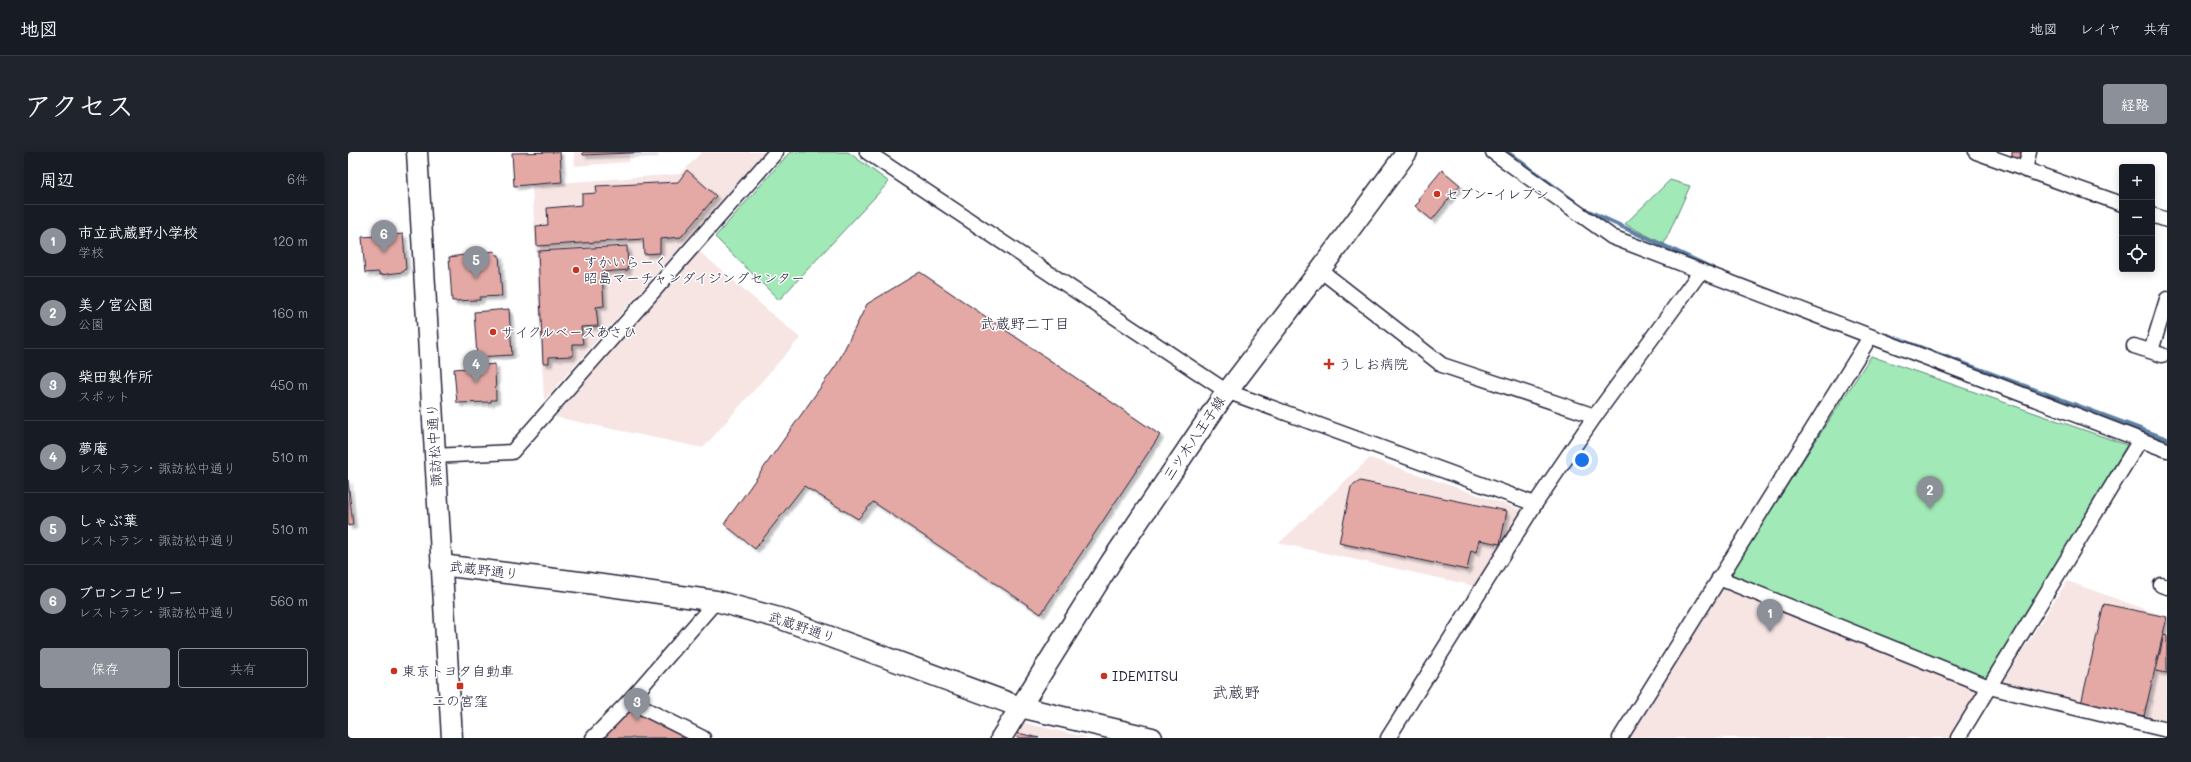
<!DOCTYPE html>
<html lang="ja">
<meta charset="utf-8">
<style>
:root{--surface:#171b24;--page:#20242c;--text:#f1f3f6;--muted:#9ea1a6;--line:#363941;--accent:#8c9099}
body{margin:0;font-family:Mali,"Klee One",sans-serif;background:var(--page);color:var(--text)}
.controls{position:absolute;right:12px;top:12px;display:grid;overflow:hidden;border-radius:4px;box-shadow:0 2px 10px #0003}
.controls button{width:36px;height:36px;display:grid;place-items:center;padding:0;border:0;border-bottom:1px solid var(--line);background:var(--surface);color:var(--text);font:20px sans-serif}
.you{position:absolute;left:1234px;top:308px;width:14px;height:14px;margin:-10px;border:3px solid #fff;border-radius:50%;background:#1a73e8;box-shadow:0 0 0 6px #1a73e833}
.badge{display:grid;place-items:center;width:26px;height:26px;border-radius:50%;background:var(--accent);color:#fff;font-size:13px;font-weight:700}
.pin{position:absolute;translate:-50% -33px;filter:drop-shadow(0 1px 2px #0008)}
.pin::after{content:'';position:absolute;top:21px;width:14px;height:12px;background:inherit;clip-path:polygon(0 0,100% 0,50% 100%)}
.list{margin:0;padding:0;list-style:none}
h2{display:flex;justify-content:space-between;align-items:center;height:52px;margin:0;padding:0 16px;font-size:17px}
h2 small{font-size:13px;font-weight:400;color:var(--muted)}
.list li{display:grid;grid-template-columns:26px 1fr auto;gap:12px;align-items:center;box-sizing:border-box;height:72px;padding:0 16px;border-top:1px solid var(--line)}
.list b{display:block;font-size:15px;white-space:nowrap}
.list p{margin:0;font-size:13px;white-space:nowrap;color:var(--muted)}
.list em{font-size:13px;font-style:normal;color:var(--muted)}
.actions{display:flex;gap:8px;padding:12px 16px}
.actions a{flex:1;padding:9px 0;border:1px solid var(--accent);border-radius:4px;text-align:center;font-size:14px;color:var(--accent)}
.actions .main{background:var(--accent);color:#fff}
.icon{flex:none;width:22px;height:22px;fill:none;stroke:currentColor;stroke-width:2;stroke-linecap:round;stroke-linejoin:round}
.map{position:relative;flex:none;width:1819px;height:586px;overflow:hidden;border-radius:4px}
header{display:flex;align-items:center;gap:24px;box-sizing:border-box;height:56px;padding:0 20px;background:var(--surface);border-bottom:1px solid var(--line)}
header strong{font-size:19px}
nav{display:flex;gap:22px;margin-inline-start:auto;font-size:14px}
.intro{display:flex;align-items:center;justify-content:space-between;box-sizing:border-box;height:96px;padding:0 24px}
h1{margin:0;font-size:28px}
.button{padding:10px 18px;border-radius:4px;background:var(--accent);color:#fff;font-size:14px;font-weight:700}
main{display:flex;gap:24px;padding:0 24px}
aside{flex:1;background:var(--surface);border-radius:4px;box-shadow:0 2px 10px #0003}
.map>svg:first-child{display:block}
</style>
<header>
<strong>地図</strong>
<nav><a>地図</a><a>レイヤ</a><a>共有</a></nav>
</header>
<div class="intro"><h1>アクセス</h1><a class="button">経路</a></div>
<main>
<aside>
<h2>周辺<small>6件</small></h2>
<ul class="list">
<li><span class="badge">1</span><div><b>市立武蔵野小学校</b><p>学校</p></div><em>120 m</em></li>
<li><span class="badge">2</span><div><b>美ノ宮公園</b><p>公園</p></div><em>160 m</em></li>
<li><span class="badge">3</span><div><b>柴田製作所</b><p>スポット</p></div><em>450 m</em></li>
<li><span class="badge">4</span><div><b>夢庵</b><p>レストラン · 諏訪松中通り</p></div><em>510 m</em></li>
<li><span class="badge">5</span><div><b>しゃぶ葉</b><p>レストラン · 諏訪松中通り</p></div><em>510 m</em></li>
<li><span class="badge">6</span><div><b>ブロンコビリー</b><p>レストラン · 諏訪松中通り</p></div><em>560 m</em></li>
</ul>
<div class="actions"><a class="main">保存</a><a>共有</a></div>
</aside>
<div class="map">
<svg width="1819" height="586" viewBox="0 0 1819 586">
<defs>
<filter id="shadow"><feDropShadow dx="3.5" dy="3.5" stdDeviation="1" flood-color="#0004"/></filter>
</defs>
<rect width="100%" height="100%" fill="#fff"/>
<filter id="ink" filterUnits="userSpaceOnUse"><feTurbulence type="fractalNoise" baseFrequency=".025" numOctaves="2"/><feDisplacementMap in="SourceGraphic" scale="8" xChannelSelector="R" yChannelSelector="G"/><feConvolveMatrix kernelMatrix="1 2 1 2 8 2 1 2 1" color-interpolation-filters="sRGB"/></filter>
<g filter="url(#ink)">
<g fill="#f7e5e4">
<polygon points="226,0 342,0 281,2 281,10 227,14"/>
<polygon points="354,0 417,0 196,248 184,33 332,22"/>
<polygon points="351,99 452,186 355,296 207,265"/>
<polygon points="1022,306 1174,358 1127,434 931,391"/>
<polygon points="1371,426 1641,535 1610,586 1272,586"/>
<polygon points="1719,429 1819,465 1819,570 1654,531"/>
<polygon points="672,570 742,586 662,586"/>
</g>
<g fill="#a1e9b6" stroke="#628678">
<polygon points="442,0 500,0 541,30 431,148 367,85"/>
<polygon points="1322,28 1342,34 1316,92 1277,72"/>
<polygon points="1523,204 1779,293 1640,527 1381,422"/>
</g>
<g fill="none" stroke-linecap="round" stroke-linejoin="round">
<g stroke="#6081a2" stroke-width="4.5">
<polyline points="1159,0 1227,50"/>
<polyline points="1238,58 1364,116"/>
<polyline points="1539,183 1819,287"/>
</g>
</g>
<g fill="#e4a9a5" stroke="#22223b" filter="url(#shadow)">
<polygon points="212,0 214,30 166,34 164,1"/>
<polygon points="235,0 307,0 235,3"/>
<polygon points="1664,0 1674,0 1671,8 1664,6"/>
<polygon points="339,18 368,44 333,85 312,87 312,101 296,102 295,87 189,94 188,74 200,73 199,56 234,53 234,42 249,41 248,34 330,30"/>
<polygon points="1094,18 1112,33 1084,68 1067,54 1072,49 1070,47"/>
<polygon points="55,82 58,117 55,120 32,123 31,120 17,121 14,85"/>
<polygon points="279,94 280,118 254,120 256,154 248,155 250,174 233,175 235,192 225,192 225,204 201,205 201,211 195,211 190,99"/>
<polygon points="147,99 148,103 151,103 154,144 132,145 132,148 104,149 101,105"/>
<polygon points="572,120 812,283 693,462 525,350 510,367 456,334 407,397 376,372 489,212 519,152"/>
<polygon points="161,157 164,203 129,205 126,160"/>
<polygon points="137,209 137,213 147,212 148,248 143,248 143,250 109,251 106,217 118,216 118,211"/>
<polygon points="0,328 5,373 0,374"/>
<polygon points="1012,329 1159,359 1152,392 1131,388 1128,400 1123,398 1119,418 991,391 1003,335"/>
<polygon points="1756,452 1819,465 1796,564 1733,552"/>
<polygon points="1816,482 1819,483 1819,521 1808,519"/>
<polygon points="280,553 342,586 251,586"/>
<polygon points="670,581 691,586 669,586"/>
</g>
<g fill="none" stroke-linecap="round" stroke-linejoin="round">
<g stroke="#22223b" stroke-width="17">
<g id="street">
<polyline points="519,0 878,239 1187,352"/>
<polyline points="1145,0 1264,85 1819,298"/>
<polyline points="1628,0 1774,52"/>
<polyline points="1677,18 1681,0"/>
<polyline points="1804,63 1819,68"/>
<polyline points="972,118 1094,213 1247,264"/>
<polyline points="1786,194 1814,203"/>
<polyline points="1803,199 1819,147"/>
<polyline points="86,304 164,300 428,0"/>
<polyline points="1371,426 1641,535 1819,578"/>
<polyline points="1813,433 1819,435"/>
<polyline points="281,549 355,586"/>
<polyline points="245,586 281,549 368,449"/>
<polyline points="1040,586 1187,352 1247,264 1353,119"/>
<polyline points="1272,586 1522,185"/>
<polyline points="1610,586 1792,288"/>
</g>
</g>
<g stroke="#22223b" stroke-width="23">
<g id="secondary">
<polyline points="69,0 104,586"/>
<polyline points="93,413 240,431 368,449 431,466 672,555 804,586"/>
<polyline points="653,586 763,410 872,249 972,118 1059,0"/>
</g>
</g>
<use href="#street" stroke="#fff" stroke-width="14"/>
<use href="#secondary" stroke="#fff" stroke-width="20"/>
</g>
</g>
<g fill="#c8321e" stroke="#fff" stroke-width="1.5">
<circle cx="1089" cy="42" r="4"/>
<circle cx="228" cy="118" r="4"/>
<circle cx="145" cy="180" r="4"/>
<path d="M979 206h4v4h4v4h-4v4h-4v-4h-4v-4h4z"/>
<circle cx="46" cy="519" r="4"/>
<circle cx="756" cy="524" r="4"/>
<rect x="108" y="530" width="8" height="8" rx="2"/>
</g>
<g text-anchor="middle" stroke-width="3" stroke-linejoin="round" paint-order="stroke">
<g font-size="14" fill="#22223b" stroke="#fff" text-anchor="start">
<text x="1097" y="47">セブン-イレブン</text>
<text x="236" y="115">すかいらーく<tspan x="236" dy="16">昭島マーチャンダイジングセンター</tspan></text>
<text x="153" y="185">サイクルベースあさひ</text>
<text x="990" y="217">うしお病院</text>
<text x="54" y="524">東京トヨタ自動車</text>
<text x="764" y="529">IDEMITSU</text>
<text x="112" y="554" text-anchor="middle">二の宮窪</text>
</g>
<g font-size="14" fill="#22223b" stroke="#fff">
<text transform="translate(846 286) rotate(-56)" y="5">三ツ木八王子線</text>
<text transform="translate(86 293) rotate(-93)" y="5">諏訪松中通り</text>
<text transform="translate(136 418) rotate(7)" y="5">武蔵野通り</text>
<text transform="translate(454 475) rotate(19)" y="5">武蔵野通り</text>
</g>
<g font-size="15" fill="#22223b" stroke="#fff">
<text x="677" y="177">武蔵野二丁目</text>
</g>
<g font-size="16" fill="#22223b" stroke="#fff">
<text x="888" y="546">武蔵野</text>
</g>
</g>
</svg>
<div class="controls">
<button>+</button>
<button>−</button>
<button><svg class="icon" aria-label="locate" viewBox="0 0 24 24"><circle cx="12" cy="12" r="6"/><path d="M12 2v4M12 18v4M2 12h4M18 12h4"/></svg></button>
</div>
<div class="you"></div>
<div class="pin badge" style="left:1422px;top:480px">1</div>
<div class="pin badge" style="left:1582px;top:357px">2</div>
<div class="pin badge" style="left:289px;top:569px">3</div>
<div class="pin badge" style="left:128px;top:231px">4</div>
<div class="pin badge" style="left:128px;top:127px">5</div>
<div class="pin badge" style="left:36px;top:101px">6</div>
</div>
</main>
